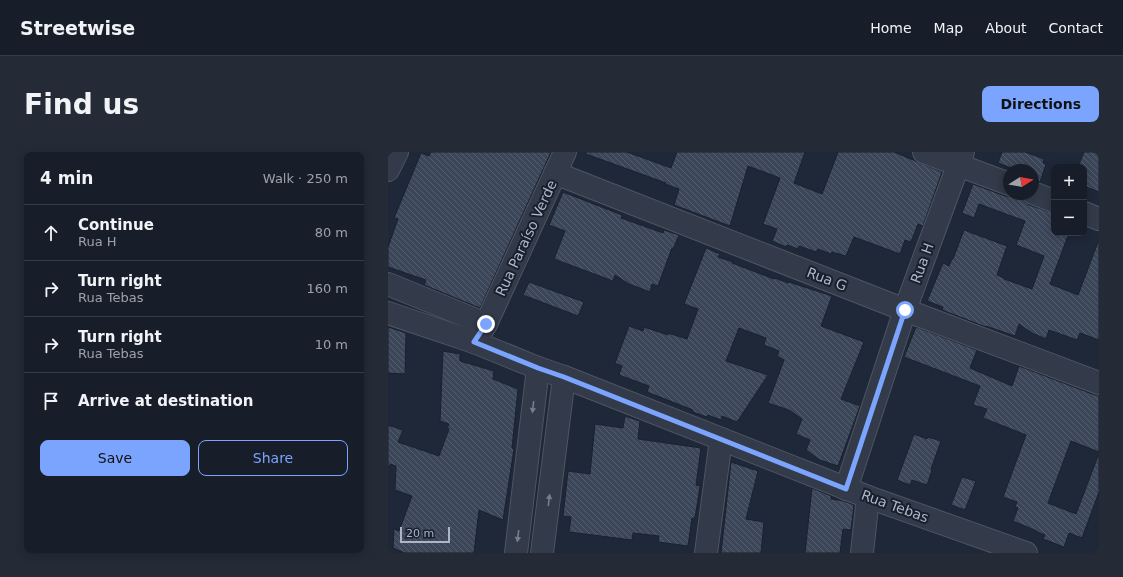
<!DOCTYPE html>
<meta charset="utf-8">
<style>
:root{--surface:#171e2a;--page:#242b36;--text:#f1f3f6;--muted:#9ea2a8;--line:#363c47;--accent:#7aa4fd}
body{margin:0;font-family:"DejaVu Sans",sans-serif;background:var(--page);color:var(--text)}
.controls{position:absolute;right:12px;top:12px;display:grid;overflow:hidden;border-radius:8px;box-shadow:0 2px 10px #0003}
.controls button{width:36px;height:36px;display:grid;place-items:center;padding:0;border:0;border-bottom:1px solid var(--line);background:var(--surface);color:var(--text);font:20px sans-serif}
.compass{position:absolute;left:615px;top:12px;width:36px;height:36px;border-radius:50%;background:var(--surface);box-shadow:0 2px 10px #0003;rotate:79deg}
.scale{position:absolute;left:12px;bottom:10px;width:50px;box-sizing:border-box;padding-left:4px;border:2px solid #adb5c6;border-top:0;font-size:11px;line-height:14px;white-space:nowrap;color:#adb5c6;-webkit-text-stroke:3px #181f2d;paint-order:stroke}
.stop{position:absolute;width:12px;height:12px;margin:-9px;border:3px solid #7aa4fd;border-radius:50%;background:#fff}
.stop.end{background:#7aa4fd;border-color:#fff;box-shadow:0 1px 4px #0008}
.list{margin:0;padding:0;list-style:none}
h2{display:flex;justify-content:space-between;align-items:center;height:52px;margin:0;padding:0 16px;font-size:17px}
h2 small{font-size:13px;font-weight:400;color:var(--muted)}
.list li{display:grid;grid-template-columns:26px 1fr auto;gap:12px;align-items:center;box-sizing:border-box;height:56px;padding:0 16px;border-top:1px solid var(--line)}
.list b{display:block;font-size:15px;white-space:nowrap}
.list p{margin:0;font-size:13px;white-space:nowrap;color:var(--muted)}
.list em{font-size:13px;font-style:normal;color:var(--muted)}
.actions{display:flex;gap:8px;padding:12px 16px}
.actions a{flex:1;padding:9px 0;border:1px solid var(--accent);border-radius:8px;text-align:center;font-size:14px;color:var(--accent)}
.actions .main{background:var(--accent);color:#111}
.icon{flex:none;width:22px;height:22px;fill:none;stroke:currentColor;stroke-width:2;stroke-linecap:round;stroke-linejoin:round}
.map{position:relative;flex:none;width:711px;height:401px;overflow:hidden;border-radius:8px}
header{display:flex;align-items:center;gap:24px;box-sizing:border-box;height:56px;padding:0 20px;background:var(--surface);border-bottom:1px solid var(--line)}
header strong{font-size:19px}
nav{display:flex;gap:22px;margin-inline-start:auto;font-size:14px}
.intro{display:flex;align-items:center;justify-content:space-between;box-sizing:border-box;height:96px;padding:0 24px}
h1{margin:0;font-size:28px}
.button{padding:10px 18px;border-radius:8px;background:var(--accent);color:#111;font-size:14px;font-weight:700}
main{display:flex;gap:24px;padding:0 24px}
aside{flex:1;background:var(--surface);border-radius:8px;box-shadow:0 2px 10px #0003}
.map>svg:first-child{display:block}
</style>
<header>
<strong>Streetwise</strong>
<nav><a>Home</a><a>Map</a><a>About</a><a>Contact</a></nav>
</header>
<div class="intro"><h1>Find us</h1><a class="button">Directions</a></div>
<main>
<aside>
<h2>4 min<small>Walk · 250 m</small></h2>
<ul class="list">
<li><svg class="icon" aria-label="ahead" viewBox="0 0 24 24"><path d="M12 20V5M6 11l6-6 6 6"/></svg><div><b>Continue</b><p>Rua H</p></div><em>80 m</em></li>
<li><svg class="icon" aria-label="right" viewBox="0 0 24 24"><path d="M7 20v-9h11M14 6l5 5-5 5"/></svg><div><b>Turn right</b><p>Rua Tebas</p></div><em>160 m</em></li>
<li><svg class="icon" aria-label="right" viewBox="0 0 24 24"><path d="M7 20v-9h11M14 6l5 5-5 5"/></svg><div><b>Turn right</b><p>Rua Tebas</p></div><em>10 m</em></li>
<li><svg class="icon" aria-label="arrive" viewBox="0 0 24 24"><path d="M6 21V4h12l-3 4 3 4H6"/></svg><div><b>Arrive at destination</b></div></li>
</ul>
<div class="actions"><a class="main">Save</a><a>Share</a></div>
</aside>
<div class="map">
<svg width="711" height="401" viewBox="0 0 711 401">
<defs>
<pattern id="building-back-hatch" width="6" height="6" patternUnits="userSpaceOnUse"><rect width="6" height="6" fill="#3b4659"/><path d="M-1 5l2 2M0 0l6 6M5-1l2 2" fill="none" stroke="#555e6f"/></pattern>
</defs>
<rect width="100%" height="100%" fill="#1f2838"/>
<g fill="url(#building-back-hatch)" stroke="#1a212f">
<polygon points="43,0 163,0 92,156 36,133 38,128 0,115 0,95 10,67 6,66 33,1 41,4"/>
<polygon points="198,0 239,0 283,16 289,0 417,0 406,31 434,42 450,0 506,0 554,20 535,74 530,72 523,90 517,88 512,102 466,85 458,104 444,100 443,102 430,97 428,100 411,94 410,97 399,93 398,95 384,89 389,77 375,72 392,26 360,14 342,74 286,53 291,37 277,32 278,31 198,2"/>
<polygon points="614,0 637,0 656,7 655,11 658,12 652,30 645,29 645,18 629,18 610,11"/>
<polygon points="696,0 711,0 711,40 696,34 696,15 690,15"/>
<polygon points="585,32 617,44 624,44 632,47 633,45 636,49 641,53 666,61 666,81 681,81 662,132 690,143 710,90 711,90 711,188 692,181 689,188 661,178 658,187 644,181 631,172 627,184 598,174 598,175 554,158 555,155 539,149 555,111 561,114 564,107 565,107 576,78 619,94 609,123 616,126 616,127 644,137 656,104 628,93 637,69 591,52 586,66 574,61"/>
<polygon points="175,40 234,63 233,66 275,81 276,78 291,83 285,97 284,96 270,134 264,132 262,140 241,132 227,123 225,129 166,107 177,79 161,73"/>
<polygon points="318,96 332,102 330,105 345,110 344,111 386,127 387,126 400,131 401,130 444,144 433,174 476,190 453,247 472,254 450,314 432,308 418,298 422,288 408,282 414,267 401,258 380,251 396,208 389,204 391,199 376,193 378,186 351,176 338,209 380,223 349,270 334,264 333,268 320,263 319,265 305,260 305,258 259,240 261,234 231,223 234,214 227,211 241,174 255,179 256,175 280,183 280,181 299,187 310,157 296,152"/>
<polygon points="141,130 196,150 190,164 135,143"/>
<polygon points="0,175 18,181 17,222 0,221"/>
<polygon points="528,175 589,198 582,216 624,234 631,214 707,243 711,243 711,300 683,289 660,351 688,362 710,304 711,304 711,340 694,386 681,381 676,395 655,387 657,383 649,380 649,379 625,369 630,356 627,355 629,350 615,345 638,283 595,266 599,257 585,253 592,234 516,205"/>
<polygon points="55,199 72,202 72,209 106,219 105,227 130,237 124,296 126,297 115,368 91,358 86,401 17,401 5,396 6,377 11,379 24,344 7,338 8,314 2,312 2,314 0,314 0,273 15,278 10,290 51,304 61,277 59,276 61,272 52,269"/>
<polygon points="237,264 252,269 250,287 313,296 308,333 312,334 307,366 304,366 300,394 270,390 271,384 245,381 244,388 181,380 183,365 175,364 180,319 202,322 207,272 235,276"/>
<polygon points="526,282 539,287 540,285 553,289 543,317 544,318 539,333 524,328 522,333 509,328"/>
<polygon points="343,310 370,319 358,367 376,370 373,401 333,401"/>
<polygon points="574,325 588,329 577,358 563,353"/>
<polygon points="424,336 443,344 443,347 456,349 466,353 463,378 455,377 452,401 417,401"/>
</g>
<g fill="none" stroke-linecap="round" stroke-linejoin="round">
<g stroke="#4d5564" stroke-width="24">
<g id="minor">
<polyline points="536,0 621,32"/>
<polyline points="0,18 9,0"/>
<polyline points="167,21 517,158 711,231"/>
<polyline points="645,41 666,49"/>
<polyline points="696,61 711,67"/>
<polyline points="0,132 98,172"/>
<polyline points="0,161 86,190 150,216 176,225 480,345 638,401"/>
<polyline points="86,190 98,172 177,0"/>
<polyline points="458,337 517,158 575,0"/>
<polyline points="128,401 150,216"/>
<polyline points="154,401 176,225"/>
<polyline points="318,401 333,287"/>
<polyline points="474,401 480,345"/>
</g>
</g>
<use href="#minor" stroke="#333a49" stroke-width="22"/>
</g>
<defs><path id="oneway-solid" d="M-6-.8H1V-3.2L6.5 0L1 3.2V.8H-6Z"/></defs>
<g fill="#767e8e">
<use href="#oneway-solid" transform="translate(145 255) rotate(97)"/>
<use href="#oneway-solid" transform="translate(161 348) rotate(-83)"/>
<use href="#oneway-solid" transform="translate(130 384) rotate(97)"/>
</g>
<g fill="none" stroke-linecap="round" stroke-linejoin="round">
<polyline stroke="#7aa4fd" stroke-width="5" points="98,172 86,190 150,216 176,225 458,337 517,158"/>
</g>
<g text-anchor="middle" stroke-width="4" stroke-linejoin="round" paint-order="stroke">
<g font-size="14" fill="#adb5c6" stroke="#181f2d">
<text transform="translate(138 86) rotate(-65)" y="5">Rua Paraíso Verde</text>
<text transform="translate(534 111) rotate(-70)" y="5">Rua H</text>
<text transform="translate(439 127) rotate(21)" y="5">Rua G</text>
<text transform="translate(507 354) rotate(20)" y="5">Rua Tebas</text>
</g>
</g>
</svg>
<div class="controls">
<button>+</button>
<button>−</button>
</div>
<svg class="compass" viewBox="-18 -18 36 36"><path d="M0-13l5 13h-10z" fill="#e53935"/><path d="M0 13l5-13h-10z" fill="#9ea2a8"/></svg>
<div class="scale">20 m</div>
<div class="stop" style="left:517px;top:158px"></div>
<div class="stop end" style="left:98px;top:172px"></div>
</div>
</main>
